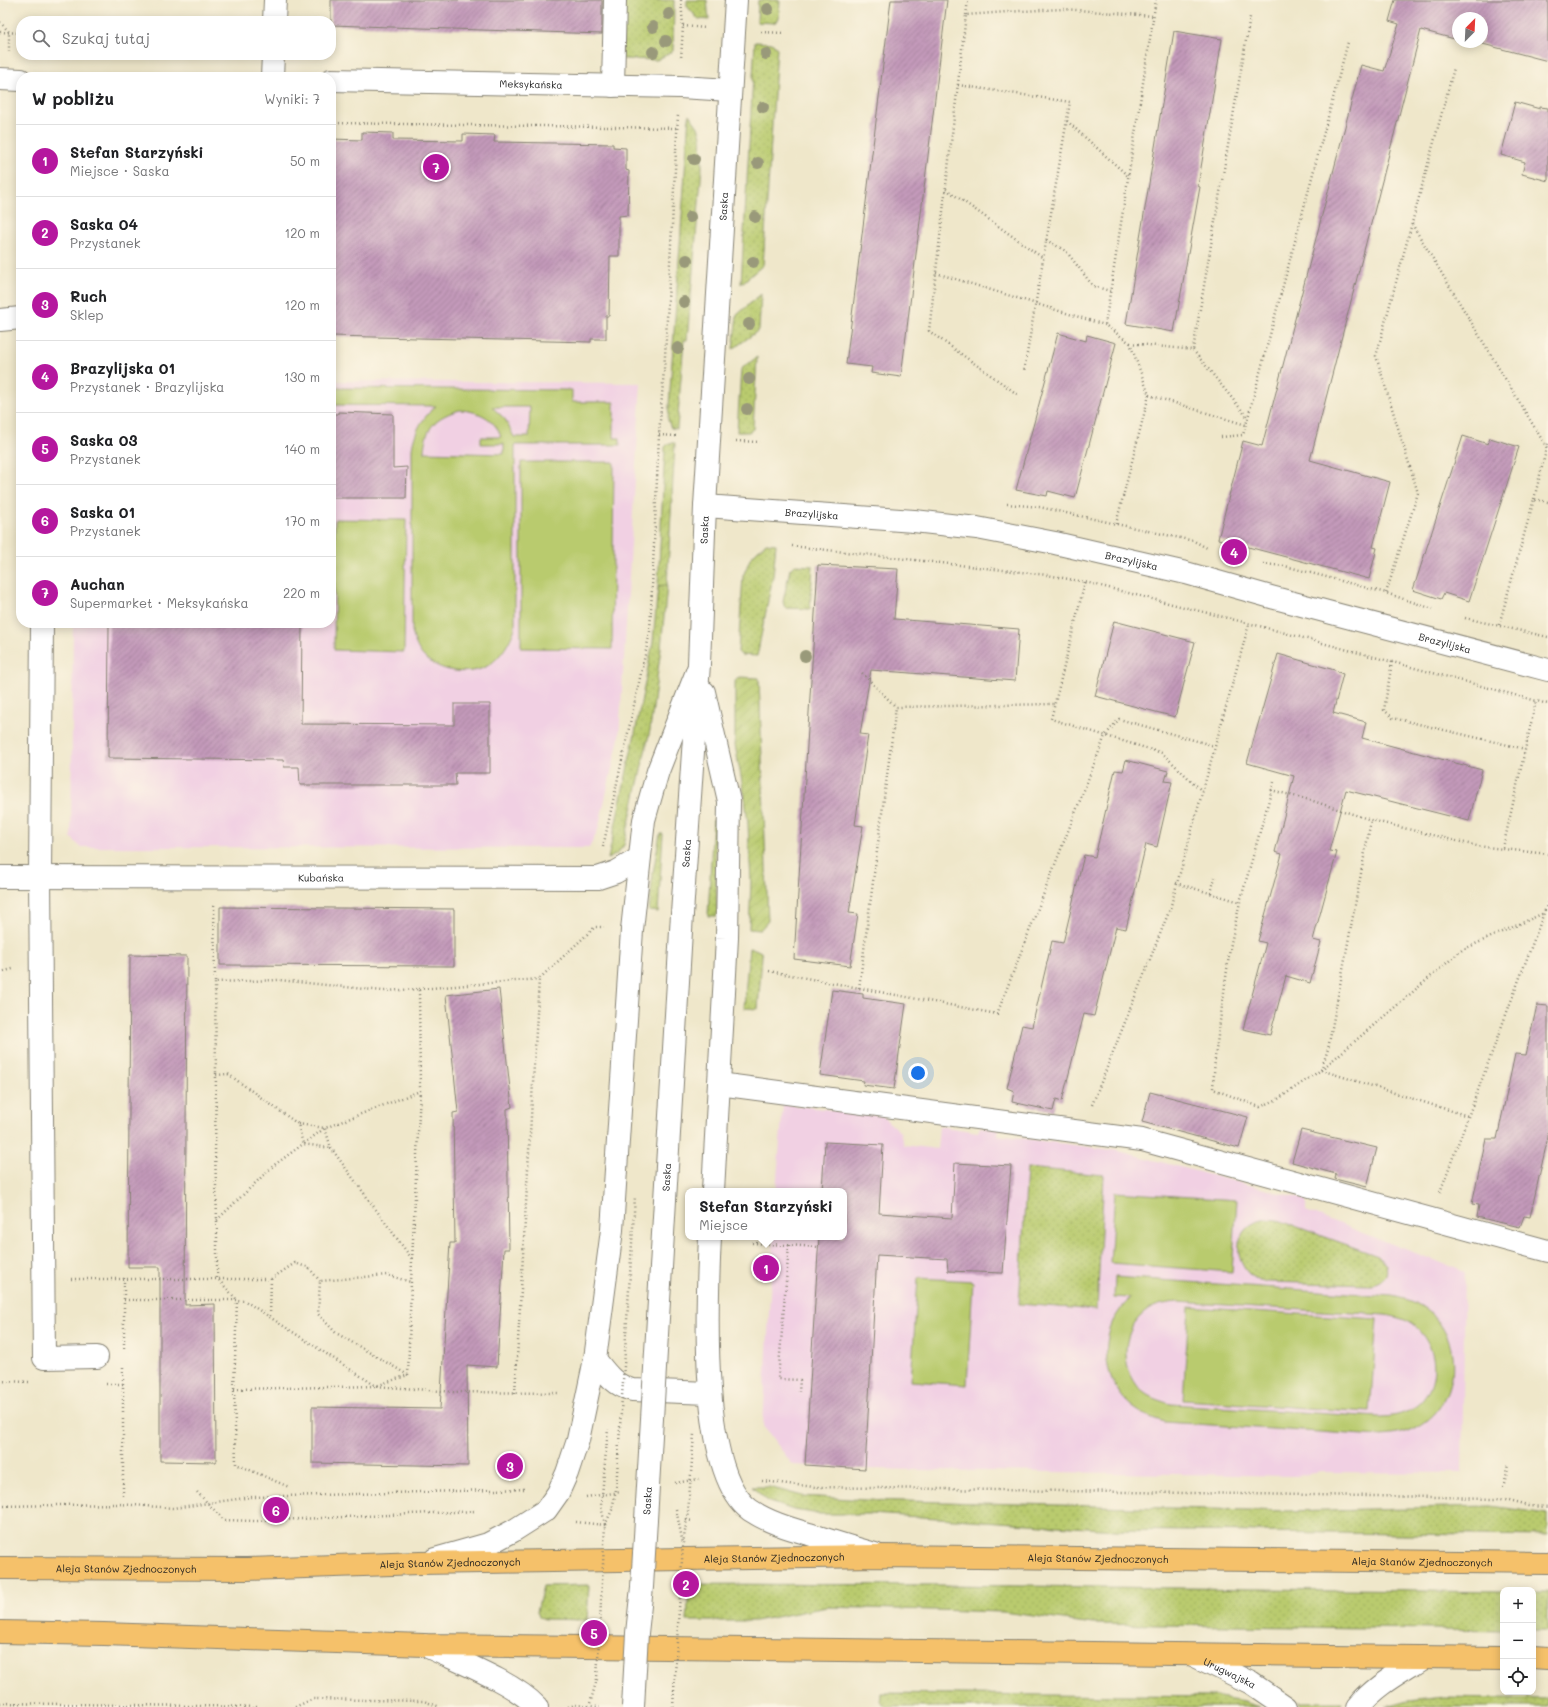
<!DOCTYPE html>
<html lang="pl">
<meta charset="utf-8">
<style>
:root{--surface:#fff;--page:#f6f6f6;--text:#202124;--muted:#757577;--line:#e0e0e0;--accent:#b5179e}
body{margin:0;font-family:Mali,sans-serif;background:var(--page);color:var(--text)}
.controls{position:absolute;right:12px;bottom:12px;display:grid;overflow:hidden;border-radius:8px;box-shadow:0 2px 10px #0003}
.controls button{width:36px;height:36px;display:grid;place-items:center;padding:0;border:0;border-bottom:1px solid var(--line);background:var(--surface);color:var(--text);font:20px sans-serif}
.compass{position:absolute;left:1452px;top:12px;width:36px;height:36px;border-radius:50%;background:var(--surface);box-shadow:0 2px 10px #0003;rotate:24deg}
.you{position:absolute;left:918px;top:1073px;width:14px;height:14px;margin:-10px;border:3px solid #fff;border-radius:50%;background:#1a73e8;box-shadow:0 0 0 6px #1a73e833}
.badge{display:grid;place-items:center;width:26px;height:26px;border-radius:50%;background:var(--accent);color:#fff;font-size:13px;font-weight:700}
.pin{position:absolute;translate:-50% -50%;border:2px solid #fff;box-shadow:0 1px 4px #0006}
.popup{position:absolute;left:685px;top:1188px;width:162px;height:52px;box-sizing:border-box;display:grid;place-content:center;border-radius:8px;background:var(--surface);filter:drop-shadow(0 1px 3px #0005);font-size:13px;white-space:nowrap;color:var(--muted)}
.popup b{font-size:15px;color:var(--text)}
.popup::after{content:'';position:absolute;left:50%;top:100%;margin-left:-8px;border:8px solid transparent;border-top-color:var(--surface)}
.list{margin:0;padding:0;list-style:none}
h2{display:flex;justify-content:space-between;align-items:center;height:52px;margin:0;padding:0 16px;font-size:17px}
h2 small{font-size:13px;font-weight:400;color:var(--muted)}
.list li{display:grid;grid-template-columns:26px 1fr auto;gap:12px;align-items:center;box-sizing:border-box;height:72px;padding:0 16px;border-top:1px solid var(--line)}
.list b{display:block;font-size:15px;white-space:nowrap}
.list p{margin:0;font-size:13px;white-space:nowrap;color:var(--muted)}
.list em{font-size:13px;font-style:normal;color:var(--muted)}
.icon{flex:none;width:22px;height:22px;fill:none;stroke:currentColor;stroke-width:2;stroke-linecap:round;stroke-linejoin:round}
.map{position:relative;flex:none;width:1548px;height:1707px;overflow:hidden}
.search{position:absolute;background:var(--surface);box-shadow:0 2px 10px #0003;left:16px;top:16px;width:320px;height:44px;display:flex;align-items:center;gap:10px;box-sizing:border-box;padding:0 14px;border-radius:16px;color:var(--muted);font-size:15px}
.panel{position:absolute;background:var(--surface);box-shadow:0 2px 10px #0003;left:16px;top:72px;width:320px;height:556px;border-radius:16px}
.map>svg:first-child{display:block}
</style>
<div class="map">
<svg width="1548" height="1707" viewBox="0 0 1548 1707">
<defs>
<pattern id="grass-dots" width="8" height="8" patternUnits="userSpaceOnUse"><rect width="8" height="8" fill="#b9cb6e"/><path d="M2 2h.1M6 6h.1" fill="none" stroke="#9eae5f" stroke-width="1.8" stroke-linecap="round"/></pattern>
<pattern id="garden-furrows" width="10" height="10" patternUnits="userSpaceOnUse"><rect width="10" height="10" fill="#b9cb6e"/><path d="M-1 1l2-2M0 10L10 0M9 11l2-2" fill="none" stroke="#9eae5f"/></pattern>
<pattern id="building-hatch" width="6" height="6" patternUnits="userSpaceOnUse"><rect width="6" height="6" fill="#c39aba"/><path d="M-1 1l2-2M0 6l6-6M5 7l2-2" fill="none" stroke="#9e7d96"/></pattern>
</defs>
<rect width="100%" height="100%" fill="#fcf5e5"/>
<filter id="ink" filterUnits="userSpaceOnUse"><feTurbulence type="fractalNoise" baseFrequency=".025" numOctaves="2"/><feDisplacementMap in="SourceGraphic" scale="8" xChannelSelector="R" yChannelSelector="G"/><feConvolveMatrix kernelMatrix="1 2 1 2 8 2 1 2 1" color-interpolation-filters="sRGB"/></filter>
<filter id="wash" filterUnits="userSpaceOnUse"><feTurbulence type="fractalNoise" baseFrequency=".012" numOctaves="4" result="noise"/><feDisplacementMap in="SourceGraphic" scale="16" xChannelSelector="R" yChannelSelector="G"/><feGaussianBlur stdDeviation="0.9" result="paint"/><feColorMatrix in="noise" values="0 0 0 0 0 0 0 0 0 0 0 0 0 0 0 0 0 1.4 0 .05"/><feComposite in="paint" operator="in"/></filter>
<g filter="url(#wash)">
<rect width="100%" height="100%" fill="#efe7ca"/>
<g fill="#f1d0e3">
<polygon points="331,381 641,383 619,738 598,830 589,848 80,847 71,837 73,623 331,623"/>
<polygon points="783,1104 882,1116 900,1132 904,1145 937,1149 939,1126 978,1132 980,1127 999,1129 998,1135 1119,1151 1306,1200 1306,1211 1465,1272 1462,1473 1321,1472 1297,1476 865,1469 793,1465 763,1426 773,1237 844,1237 844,1191 776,1191"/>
</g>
<g fill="url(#grass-dots)" stroke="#6a7445">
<polygon points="624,0 674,0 673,51 657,60 622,59"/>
<polygon points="687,0 707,0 709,20 698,19 687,6"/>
<polygon points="758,0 780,0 779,19 774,23 757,22"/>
<polygon points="755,42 772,43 777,48 763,265 741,284"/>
<polygon points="689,114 698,127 701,136 702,168 687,340 684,340 677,429 671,428 668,420"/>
<polygon points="761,294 759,330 733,349 737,315"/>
<polygon points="757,357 753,429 749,432 737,432 741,369"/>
<polygon points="766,543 776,544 773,576 757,656 741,655 738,652 743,576 751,557"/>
<polygon points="795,565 813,566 810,609 785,608 783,602 790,569"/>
<polygon points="667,585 661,648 650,730 624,845 617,854 608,859 634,738 653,642 658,586"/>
<polygon points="713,820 715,821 717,916 708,916"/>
<polygon points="660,834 663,834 658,912 649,911 653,873"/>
<polygon points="749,948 755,949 761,952 762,956 758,1009 744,1008"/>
<polygon points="1027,1168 1104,1175 1097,1310 1019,1304"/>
<path d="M1266,1219L1278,1220L1378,1256L1386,1265C1389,1277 1381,1284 1370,1285L1268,1282C1264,1281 1258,1280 1254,1278C1235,1265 1232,1234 1254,1223C1258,1221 1263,1220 1266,1219Z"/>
<polygon points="752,1487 769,1487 802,1496 866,1500 1287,1511 1490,1506 1548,1514 1548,1536 1116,1530 955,1519 869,1514 820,1514 794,1510 769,1502"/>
<polygon points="689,1584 940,1585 1503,1592 1503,1630 1094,1624 1003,1612 827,1607 755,1621 687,1621"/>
<polygon points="589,1585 587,1620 545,1619 539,1617 537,1611 543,1586"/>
<rect x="1533" y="1592" width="15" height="38"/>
<polygon points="881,1693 1213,1697 1244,1702 1260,1707 887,1707 881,1701"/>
<polygon points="1444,1697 1548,1699 1548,1707 1386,1707 1409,1701"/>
<polygon points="1298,1702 1342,1702 1338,1707 1303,1707"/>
</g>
<g fill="url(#garden-furrows)" stroke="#6a7445">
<polygon points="669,443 675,443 667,585 658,586 665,447"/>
<polygon points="739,677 759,678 768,921 760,930 749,929 751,882 748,825 745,798 735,745 735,681"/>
</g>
<g fill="#b9cb6e" stroke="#6a7445" fill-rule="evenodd">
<path d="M331,388L572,390V402H614V438H620V445H515V628C510,642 502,656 489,665C470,677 439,672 423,656C417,649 414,640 412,631V449C414,432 423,417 436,406L331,405ZM492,407H530L529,437H514L505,419ZM460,410C478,411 495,418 501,437H481V444H504V454L424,452C425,427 437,416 460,410Z"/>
<polygon points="521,462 614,462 612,649 521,648"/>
<polygon points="335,519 406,520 404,652 334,650"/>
<polygon points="1115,1192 1237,1200 1232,1272 1110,1263"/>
<path d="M1115,1277L1392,1296C1402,1298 1412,1301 1421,1306C1466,1334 1463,1407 1413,1429C1403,1434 1392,1435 1380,1436L1165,1422C1150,1418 1136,1412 1125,1400C1098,1370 1101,1324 1131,1298L1114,1297ZM1178,1302L1385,1315C1396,1317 1407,1319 1416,1327C1441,1349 1441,1395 1408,1411C1398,1416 1389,1417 1378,1417L1171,1404C1161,1401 1149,1398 1141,1390C1119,1367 1121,1328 1148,1310C1157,1304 1168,1303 1178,1302Z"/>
<polygon points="918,1278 973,1281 967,1385 911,1381"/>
<polygon points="1189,1307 1377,1319 1370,1412 1183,1400"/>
</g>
<g id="blocks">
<g fill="url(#building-hatch)">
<polygon points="331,0 602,0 602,34 331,25"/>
<polygon points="891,0 947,0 901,377 871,373 872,367 846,364"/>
<polygon points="1395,0 1548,0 1548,61 1475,42 1482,42 1482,18 1458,18 1458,40 1421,30 1310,460 1390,482 1373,547 1377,548 1369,579 1218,539 1243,441 1262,446 1361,65 1384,71 1399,24 1389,21"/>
<polygon points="1174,31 1222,39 1198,186 1200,187 1174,332 1126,324"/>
<polygon points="1515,102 1540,109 1540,107 1548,108 1548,181 1522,174 1525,162 1501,155"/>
<polygon points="362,132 393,133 393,140 463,141 463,134 495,135 494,142 613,144 613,147 626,148 626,170 629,171 628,215 619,216 619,256 610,256 609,316 606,316 606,339 591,339 591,342 331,336 331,139 362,140"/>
<polygon points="1058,333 1086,341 1087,335 1116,343 1075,498 1048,491 1047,496 1016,490"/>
<polygon points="338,412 393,414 393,468 407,467 406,498 331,498 331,414 338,414"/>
<polygon points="1463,436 1488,444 1490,438 1519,447 1469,601 1444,593 1441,599 1413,590"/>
<polygon points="818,565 898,569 894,619 1019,629 1015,681 871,670 860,734 868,735 855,825 863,826 849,913 858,914 850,966 794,959"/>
<polygon points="1114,621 1195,642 1175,717 1095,696"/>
<polygon points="109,623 302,623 301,724 454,725 454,704 490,704 490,773 455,773 456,785 300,785 299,767 284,767 283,760 108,758"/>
<polygon points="1278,654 1338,671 1338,672 1343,674 1333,713 1366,722 1362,738 1482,770 1469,821 1346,790 1329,851 1337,852 1313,940 1321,942 1310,983 1286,976 1270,1035 1243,1029 1266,943 1258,941 1282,854 1275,852 1294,776 1247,763"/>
<polygon points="1126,760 1168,771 1165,781 1172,782 1157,847 1146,844 1126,929 1116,927 1094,1016 1084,1014 1062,1101 1056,1099 1053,1111 1012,1102 1014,1091 1007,1088 1022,1025 1032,1027 1052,941 1063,943 1084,855 1095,857 1115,770 1123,771"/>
<polygon points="220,907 454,909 454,966 220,965"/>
<polygon points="130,955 187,956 185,1305 215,1304 216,1462 160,1461 160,1267 128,1267"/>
<polygon points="499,989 512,1107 507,1109 509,1249 504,1249 497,1367 467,1365 468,1466 312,1463 312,1407 440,1409 450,1243 455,1243 453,1113 458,1112 446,995"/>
<polygon points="832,990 863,994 863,998 906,1004 894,1089 863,1085 864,1081 820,1075"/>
<polygon points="1537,1005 1548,1006 1548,1137 1530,1217 1524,1216 1520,1227 1477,1217 1479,1205 1472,1204 1486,1139 1497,1139 1515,1054 1526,1055"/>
<polygon points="1150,1092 1248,1117 1239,1148 1142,1122"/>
<polygon points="1301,1130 1377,1148 1367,1187 1335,1179 1336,1174 1292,1162"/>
<polygon points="825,1142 883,1145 879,1213 952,1218 955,1163 1011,1166 1003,1273 948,1271 947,1259 877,1255 865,1469 805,1465 819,1237 844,1237 844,1191 822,1191"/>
</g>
</g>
</g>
<g filter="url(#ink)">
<use href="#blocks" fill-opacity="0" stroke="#868273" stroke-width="1"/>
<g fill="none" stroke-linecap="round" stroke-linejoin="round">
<g stroke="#868273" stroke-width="24">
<g id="minor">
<polyline points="274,21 275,0"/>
<polyline points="272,77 273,55"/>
<polyline points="0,79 21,80"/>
<path id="s1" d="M331,80L680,87L730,90"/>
<polyline points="613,86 615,0"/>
<polyline points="0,320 21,318"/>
<path id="s2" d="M705,506L914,521L977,528L1055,543L1186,573L1271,597L1548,670"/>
<polyline points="42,623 40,876 44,1358 97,1357"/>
<polyline points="704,692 729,801 727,938 713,1191"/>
<path id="s3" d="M0,877L598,878L616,872L638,859"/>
<path id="s4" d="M682,914L699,664L705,506L736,0"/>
<polyline points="719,1084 1142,1140 1548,1251"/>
<path d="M710,1237C707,1297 698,1473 750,1510C768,1522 788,1528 809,1534C831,1541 853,1548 875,1554"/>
<path d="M595,1359C606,1373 614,1385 632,1390L709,1393"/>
<polyline points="435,1559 488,1544 513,1531 546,1510 558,1493 567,1473 578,1440 595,1359 612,1230 632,930 644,820 658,771 698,669"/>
<path d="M424,1645C457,1661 512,1681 537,1707"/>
<path id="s5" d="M1193,1655L1251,1683L1286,1707"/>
<path d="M1357,1707C1374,1685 1400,1672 1423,1657"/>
</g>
</g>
<g stroke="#868273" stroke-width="24">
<g id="major">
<path id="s6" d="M0,1568L247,1569L420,1563L880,1556L1548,1563"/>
<polyline points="0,1632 104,1634 424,1645 1503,1658"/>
<polyline points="1533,1658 1548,1659"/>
</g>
</g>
<g stroke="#868273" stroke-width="2.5" stroke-dasharray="1 3" stroke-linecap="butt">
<polyline points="681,0 683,26 681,59"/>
<polyline points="966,15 968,0"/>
<polyline points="0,22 9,32 9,52"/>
<polyline points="683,26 706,28"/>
<polyline points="0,32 21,33"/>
<polyline points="761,32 784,33"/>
<polyline points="303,55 316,56"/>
<polyline points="958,85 1070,102 1024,371"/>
<polyline points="1067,121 1128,176"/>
<polyline points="331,123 677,128"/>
<polyline points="946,189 1043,258"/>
<polyline points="1412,224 1547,448"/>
<polyline points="1046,240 1066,251 1093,286 1110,291"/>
<polyline points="936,273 1105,325"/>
<polyline points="1130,343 1193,350 1250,17"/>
<polyline points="1193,350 1248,418"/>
<polyline points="1017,394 929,331 966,15 1021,11 1064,9 1153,16"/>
<polyline points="1149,395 1246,425 1348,42"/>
<polyline points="659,435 676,436"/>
<polyline points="1221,437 1243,435 1246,425"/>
<polyline points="736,441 760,442"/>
<polyline points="1534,499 1548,443"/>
<polyline points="1007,504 1039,507 1194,541 1207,548"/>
<polyline points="1116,524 1149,395 1130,343 1105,325 1156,0"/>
<polyline points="792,546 1047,575 1085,582 1263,627 1548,704"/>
<polyline points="1263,564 1285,566 1386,593 1433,609"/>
<polyline points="1085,582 1051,719 1162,753 1202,791"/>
<polyline points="1386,593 1418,493 1376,356 1454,68"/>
<polyline points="1465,618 1548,637"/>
<polyline points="1499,625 1534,499 1548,502"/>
<polyline points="1392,662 1384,710 1393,718 1525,749"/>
<polyline points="862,673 896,707"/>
<polyline points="1274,782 1240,902 1230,948 1215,1058 1213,1089 1260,1107 1278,1099 1321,1070 1328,1049 1371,820"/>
<polyline points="1271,790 1310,800 1371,820 1477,846 1548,854"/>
<polyline points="603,847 650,632 659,435 665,356 678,114"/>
<polyline points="1503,848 1536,701"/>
<polyline points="1176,883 1240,902"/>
<polyline points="1211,893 1215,877"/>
<polyline points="214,905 215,982"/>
<polyline points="769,971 997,1014 1105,736 1119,719 1215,746"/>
<polyline points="0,972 13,969"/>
<polyline points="859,988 896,707 1054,704"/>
<polyline points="419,989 539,979"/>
<polyline points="1321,1070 1462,950 1544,913"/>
<polyline points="1321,1070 1468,1116"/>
<polyline points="216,1073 215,1151 217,1220 217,1278 237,1300 245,1301 376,1386 454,1392 560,1393"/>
<polyline points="1092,1105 1170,909 1249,624"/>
<polyline points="298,1124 325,1128 331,1148 412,1259"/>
<polyline points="1440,1192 1548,902"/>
<polyline points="217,1220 273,1166 325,1128 420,1091"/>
<polyline points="752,1243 819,1247"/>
<polyline points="789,1245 778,1379 800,1380 799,1392"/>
<polyline points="124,1278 124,1300"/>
<polyline points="71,1279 271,1279 270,1316"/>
<polyline points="271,1279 295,1263 309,1268 320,1281"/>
<polyline points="124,1348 124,1300 237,1300 234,1389 236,1464 289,1487"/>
<polyline points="408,1375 336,1333 318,1314 320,1281 387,1275 411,1282"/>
<polyline points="0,1381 29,1382"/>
<polyline points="106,1384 123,1384"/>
<polyline points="234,1389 376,1386 408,1375 411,1282 420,1091 419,989 383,991 279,980 215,982 216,1075 228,1074 298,1124 303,1144 331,1148"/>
<polyline points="515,1393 539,979 595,927 604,927"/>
<polyline points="762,1481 815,1487 1497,1498 1529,1506 1548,1507"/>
<polyline points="675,1483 699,1479"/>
<polyline points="1503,1486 1509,1464"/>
<polyline points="197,1492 224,1520 256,1521 476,1511"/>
<polyline points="123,1496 123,1367"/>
<polyline points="586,1497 621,1492"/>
<polyline points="0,1506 119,1504 173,1508 252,1497 526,1489"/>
<polyline points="686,1520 693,1521"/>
<polyline points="576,1522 605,1525"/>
<polyline points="0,1703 259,1707"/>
<polyline points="295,1707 313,1699 424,1701 440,1707"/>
<polyline points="568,1707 576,1705 600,1707"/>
</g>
<use href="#minor" stroke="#fff" stroke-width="22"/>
<use href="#major" stroke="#f5c16b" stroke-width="22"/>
<g stroke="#868273" stroke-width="24" stroke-linecap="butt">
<g id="minor-bridge">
<path id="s7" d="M633,1707L637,1633L642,1587L682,914"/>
</g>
</g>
<g stroke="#868273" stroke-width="2.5" stroke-dasharray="1 3" stroke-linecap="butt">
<polyline points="676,1509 683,1544"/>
<polyline points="605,1525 612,1510 616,1489 635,1197"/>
<polyline points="589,1707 597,1679 605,1525 601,1506 608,1429"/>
<polyline points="673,1707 683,1544 688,1512 694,1434"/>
</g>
<use href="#minor-bridge" stroke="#fff" stroke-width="22"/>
</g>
<g fill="#99997a">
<circle cx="768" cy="9" r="6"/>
<circle cx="669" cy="14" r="6"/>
<circle cx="653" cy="27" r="6"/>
<circle cx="666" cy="41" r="6"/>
<circle cx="653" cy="52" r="6"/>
<circle cx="766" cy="54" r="6"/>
<circle cx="763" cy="107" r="6"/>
<circle cx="694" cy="159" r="6"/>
<circle cx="758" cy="163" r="6"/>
<circle cx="690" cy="217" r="6"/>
<circle cx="755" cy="217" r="6"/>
<circle cx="687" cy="260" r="6"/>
<circle cx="753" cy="262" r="6"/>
<circle cx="684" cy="302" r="6"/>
<circle cx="749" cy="324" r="6"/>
<circle cx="678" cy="348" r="6"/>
<circle cx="749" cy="379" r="6"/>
<circle cx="747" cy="409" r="6"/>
<circle cx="805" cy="656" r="6"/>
</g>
</g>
<g text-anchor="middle" stroke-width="3" stroke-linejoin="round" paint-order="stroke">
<g font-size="10" fill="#1c1c1c" stroke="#fcf5e5">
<text dy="4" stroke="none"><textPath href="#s1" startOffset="200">Meksykańska</textPath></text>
<text dy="4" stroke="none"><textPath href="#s4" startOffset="709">Saska</textPath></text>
<text dy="4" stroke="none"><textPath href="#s2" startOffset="107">Brazylijska</textPath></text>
<text dy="4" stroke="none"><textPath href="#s4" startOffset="385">Saska</textPath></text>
<text dy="4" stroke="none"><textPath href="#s2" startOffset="431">Brazylijska</textPath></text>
<text dy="4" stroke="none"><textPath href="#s2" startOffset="755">Brazylijska</textPath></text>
<text dy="4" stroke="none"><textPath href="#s4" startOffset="61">Saska</textPath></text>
<text dy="4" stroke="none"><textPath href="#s3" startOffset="321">Kubańska</textPath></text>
<text dy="4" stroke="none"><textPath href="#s7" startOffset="531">Saska</textPath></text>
<text dy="4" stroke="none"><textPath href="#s7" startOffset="207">Saska</textPath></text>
<text dy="4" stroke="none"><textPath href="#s6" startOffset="774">Aleja Stanów Zjednoczonych</textPath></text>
<text dy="4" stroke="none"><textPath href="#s6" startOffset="1098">Aleja Stanów Zjednoczonych</textPath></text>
<text dy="4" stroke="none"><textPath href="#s6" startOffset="1422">Aleja Stanów Zjednoczonych</textPath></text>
<text dy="4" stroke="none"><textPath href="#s6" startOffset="450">Aleja Stanów Zjednoczonych</textPath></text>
<text dy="4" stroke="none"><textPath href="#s6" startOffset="126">Aleja Stanów Zjednoczonych</textPath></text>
<text dy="4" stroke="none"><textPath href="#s5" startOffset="41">Urugwajska</textPath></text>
</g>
</g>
</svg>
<div class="controls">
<button>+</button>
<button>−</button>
<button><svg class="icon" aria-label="locate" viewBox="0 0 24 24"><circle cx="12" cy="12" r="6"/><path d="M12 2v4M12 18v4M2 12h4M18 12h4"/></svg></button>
</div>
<svg class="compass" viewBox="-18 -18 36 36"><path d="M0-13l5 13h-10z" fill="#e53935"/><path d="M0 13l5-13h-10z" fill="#757577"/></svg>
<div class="you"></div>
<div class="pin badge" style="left:766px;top:1268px">1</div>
<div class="popup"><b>Stefan Starzyński</b>Miejsce</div>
<div class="pin badge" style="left:686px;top:1584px">2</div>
<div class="pin badge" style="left:510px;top:1466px">3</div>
<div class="pin badge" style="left:1234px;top:552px">4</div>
<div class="pin badge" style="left:594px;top:1633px">5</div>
<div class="pin badge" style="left:276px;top:1510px">6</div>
<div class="pin badge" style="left:436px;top:167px">7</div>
<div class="search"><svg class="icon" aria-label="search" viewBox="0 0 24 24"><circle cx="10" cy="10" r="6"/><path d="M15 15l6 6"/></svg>Szukaj tutaj</div>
<section class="panel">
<h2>W pobliżu<small>Wyniki: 7</small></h2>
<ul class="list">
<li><span class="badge">1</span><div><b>Stefan Starzyński</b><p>Miejsce · Saska</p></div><em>50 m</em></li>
<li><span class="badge">2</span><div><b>Saska 04</b><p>Przystanek</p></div><em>120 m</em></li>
<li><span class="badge">3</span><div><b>Ruch</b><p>Sklep</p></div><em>120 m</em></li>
<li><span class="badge">4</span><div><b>Brazylijska 01</b><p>Przystanek · Brazylijska</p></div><em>130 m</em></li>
<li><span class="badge">5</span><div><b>Saska 03</b><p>Przystanek</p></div><em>140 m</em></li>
<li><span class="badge">6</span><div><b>Saska 01</b><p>Przystanek</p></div><em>170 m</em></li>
<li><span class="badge">7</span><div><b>Auchan</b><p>Supermarket · Meksykańska</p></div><em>220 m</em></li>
</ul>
</section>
</div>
